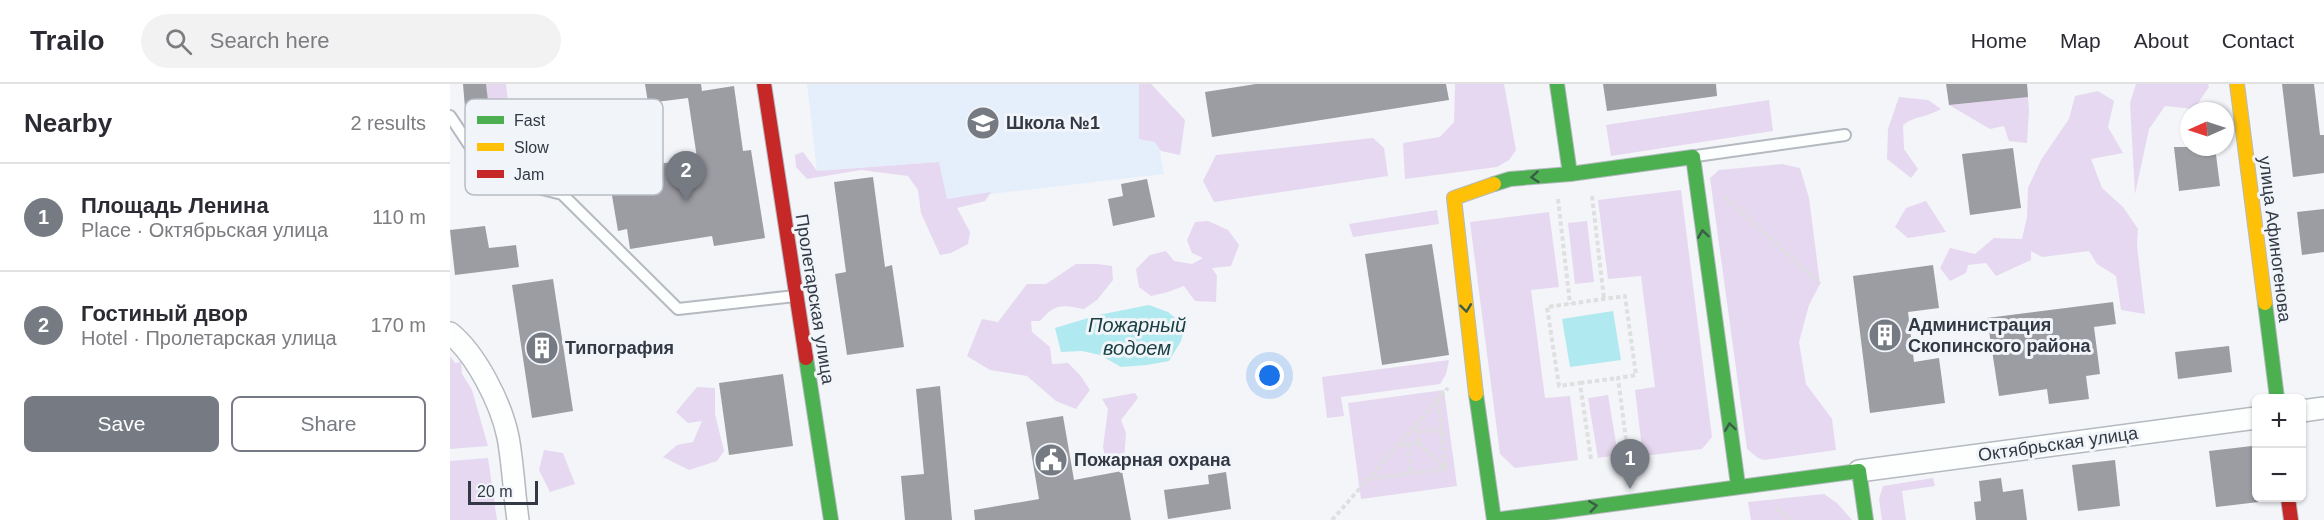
<!DOCTYPE html>
<meta charset="utf-8">
<style>
:root{--surface:#fff;--page:#f2f2f3;--text:#2b2b33;--muted:#7c7c81;--line:#e1e1e2;--accent:#767b83}
body{margin:0;font-family:Arial,sans-serif;background:var(--page);color:var(--text)}
.controls{position:absolute;right:18px;bottom:18px;display:grid;overflow:hidden;border-radius:9px;box-shadow:0 2px 4px #0004}
.controls button{width:54px;height:54px;display:grid;place-items:center;padding:0;border:0;border-bottom:2px solid var(--line);background:var(--surface);color:var(--text);font:30px sans-serif}
.compass{position:absolute;left:1730px;top:18px;width:54px;height:54px;border-radius:50%;background:var(--surface);box-shadow:0 2px 4px #0004;rotate:267deg}
.scale{position:absolute;left:18px;bottom:15px;width:70px;box-sizing:border-box;padding-left:6px;border:3px solid #323944;border-top:0;font-size:16px;line-height:21px;white-space:nowrap;color:#323944;-webkit-text-stroke:4px #f1f5fa;paint-order:stroke}
.you{position:absolute;left:820px;top:292px;width:21px;height:21px;margin:-15px;border:4px solid #fff;border-radius:50%;background:#1a73e8;box-shadow:0 0 0 9px #1a73e833}
.badge{display:grid;place-items:center;width:39px;height:39px;border-radius:50%;background:var(--accent);color:#fff;font-size:20px;font-weight:700}
.pin{position:absolute;translate:-50% -50px;filter:drop-shadow(0 2px 3px #0008)}
.pin::after{content:'';position:absolute;top:32px;width:21px;height:18px;background:inherit;clip-path:polygon(0 0,100% 0,50% 100%)}
.list{margin:0;padding:0;list-style:none}
h2{display:flex;justify-content:space-between;align-items:center;height:78px;margin:0;padding:0 24px;font-size:26px}
h2 small{font-size:20px;font-weight:400;color:var(--muted)}
.list li{display:grid;grid-template-columns:39px 1fr auto;gap:18px;align-items:center;box-sizing:border-box;height:108px;padding:0 24px;border-top:2px solid var(--line)}
.list b{display:block;font-size:22px;white-space:nowrap}
.list p{margin:0;font-size:20px;white-space:nowrap;color:var(--muted)}
.list em{font-size:20px;font-style:normal;color:var(--muted)}
.actions{display:flex;gap:12px;padding:18px 24px}
.actions a{flex:1;padding:14px 0;border:2px solid var(--accent);border-radius:9px;text-align:center;font-size:21px;color:var(--accent)}
.actions .main{background:var(--accent);color:#fff}
.icon{flex:none;width:33px;height:33px;fill:none;stroke:currentColor;stroke-width:2;stroke-linecap:round;stroke-linejoin:round}
.map{position:relative;flex:none;width:1874px;height:436px;overflow:hidden}
header{display:flex;align-items:center;gap:36px;box-sizing:border-box;height:84px;padding:0 30px;background:var(--surface);border-bottom:2px solid var(--line)}
header strong{font-size:28px}
nav{display:flex;gap:33px;margin-inline-start:auto;font-size:21px}
.search{width:420px;height:54px;background:var(--page);display:flex;align-items:center;gap:15px;box-sizing:border-box;padding:0 21px;border-radius:33px;color:var(--muted);font-size:22px}
main{display:flex}
aside{flex:1;background:var(--surface)}
.map>svg:first-child{display:block}
</style>
<header>
<strong>Trailo</strong>
<div class="search"><svg class="icon" aria-label="search" viewBox="0 0 24 24"><circle cx="10" cy="10" r="6"/><path d="M15 15l6 6"/></svg>Search here</div>
<nav><a>Home</a><a>Map</a><a>About</a><a>Contact</a></nav>
</header>
<main>
<aside>
<h2>Nearby<small>2 results</small></h2>
<ul class="list">
<li><span class="badge">1</span><div><b>Площадь Ленина</b><p>Place · Октябрьская улица</p></div><em>110 m</em></li>
<li><span class="badge">2</span><div><b>Гостиный двор</b><p>Hotel · Пролетарская улица</p></div><em>170 m</em></li>
</ul>
<div class="actions"><a class="main">Save</a><a>Share</a></div>
</aside>
<div class="map">
<svg width="1874" height="436" viewBox="0 0 1874 436">
<rect width="100%" height="100%" fill="#f3f5f8"/>
<polygon fill="#e5eefb" points="357,0 698,0 714,90 497,115 489,78 367,87"/>
<g fill="#e6d8f0">
<polygon points="36,0 56,0 59,25 38,23"/>
<polygon points="689,0 701,0 735,36 730,71 711,67 705,58 689,55"/>
<polygon points="1005,0 1054,0 1066,66 1059,76 1047,83 955,95 953,59 990,53 1004,38"/>
<polygon points="1577,0 1579,26 1577,59 1559,57 1554,42 1540,45 1499,21 1548,16"/>
<polygon points="1686,0 1758,0 1759,3 1744,25 1715,22 1699,45 1685,110 1680,19"/>
<polygon points="1648,7 1664,17 1658,43 1673,69 1641,75 1652,104 1673,123 1688,145 1687,162 1695,230 1671,226 1666,192 1647,180 1639,167 1592,173 1581,167 1581,176 1546,192 1536,179 1518,181 1516,189 1500,197 1490,184 1500,164 1525,170 1544,154 1572,155 1577,133 1578,104 1591,76 1619,35 1625,12"/>
<path d="M1449,13L1478,16L1491,25C1478,33 1464,32 1453,41L1454,65L1468,85L1461,94L1437,75L1438,45Z"/>
<polygon points="1319,16 1323,47 1161,72 1156,41"/>
<polygon points="923,54 934,64 938,92 764,118 753,97 766,71"/>
<polygon points="353,68 367,87 489,78 497,115 541,108 535,117 507,124 520,148 518,160 501,169 490,171 471,129 468,106 458,92 411,86 357,95 346,83 345,71"/>
<polygon points="1332,80 1350,84 1359,114 1370,200 1359,221 1349,258 1356,300 1382,335 1386,366 1314,376 1308,374 1297,365 1260,94 1269,86"/>
<polygon points="1231,106 1262,353 1252,365 1193,372 1185,306 1205,303 1191,192 1158,195 1148,116"/>
<polygon points="1476,117 1496,148 1458,154 1445,143 1456,124"/>
<polygon points="987,126 989,140 903,153 899,140"/>
<polygon points="1099,128 1109,203 1081,206 1095,314 1120,312 1128,376 1065,384 1050,370 1020,138"/>
<polygon points="758,137 778,146 789,161 781,182 762,184 767,192 766,218 745,217 734,202 718,208 701,212 689,203 686,185 700,171 716,167 724,177 742,180 753,174 742,169 737,156 745,138"/>
<polygon points="1137,137 1144,198 1125,200 1118,139"/>
<path d="M626,180H647L662,182L663,196L647,216L634,225C611,221 606,219 590,237H581L582,248L600,263L602,280L618,279L630,291L640,306L626,325L606,317L577,292L540,286L517,272L532,235L548,238L577,200H596Z"/>
<polygon points="0,272 5,279 11,278 12,290 22,306 38,362 0,365"/>
<polygon points="999,276 996,290 990,300 891,313 894,332 877,334 872,293"/>
<polygon points="247,303 265,304 265,330 274,367 267,377 239,386 213,373 227,361 243,358 252,337 238,339 226,328"/>
<polygon points="994,306 1007,402 911,415 898,319"/>
<polygon points="685,309 688,314 671,336 676,349 674,375 657,380 653,363 658,325 652,315"/>
<polygon points="1158,311 1168,371 1148,374 1138,314"/>
<polygon points="94,366 113,369 125,400 100,408 89,386"/>
<polygon points="38,374 47,436 0,436 0,377"/>
<polygon points="1483,394 1485,402 1452,407 1456,436 1432,436 1429,415 1433,402"/>
<polygon points="1374,410 1387,419 1402,436 1301,436 1298,418"/>
</g>
<g fill="#b0eaf0">
<polygon points="699,221 718,228 735,242 731,257 719,277 697,281 671,283 650,271 632,267 611,268 605,244 648,231"/>
<polygon points="1163,227 1171,276 1120,283 1112,235"/>
</g>
<g fill="#9c9ca3">
<polygon points="13,0 36,0 40,34 16,36"/>
<polygon points="195,0 251,0 252,7 284,2 293,67 301,66 315,154 264,162 262,152 180,165 177,145 168,147 158,88 247,74 238,14 198,19"/>
<polygon points="806,0 996,0 999,16 762,53 755,8"/>
<polygon points="1153,0 1266,0 1267,12 1157,27"/>
<polygon points="1496,0 1577,0 1578,13 1499,21"/>
<polygon points="1832,0 1864,0 1870,51 1874,51 1874,89 1843,93"/>
<polygon points="1724,63 1765,63 1770,102 1729,107"/>
<polygon points="1563,64 1571,124 1520,131 1512,70"/>
<polygon points="423,93 435,183 442,181 454,263 397,271 385,190 396,188 384,98"/>
<polygon points="697,95 705,133 663,142 658,115 673,112 671,100"/>
<polygon points="1874,125 1874,168 1852,171 1847,128"/>
<polygon points="35,142 39,164 66,161 69,183 5,191 0,146"/>
<polygon points="982,160 999,271 932,281 915,170"/>
<polygon points="1483,181 1489,224 1458,228 1464,278 1489,274 1495,319 1420,329 1403,192"/>
<polygon points="103,195 123,327 82,334 62,201"/>
<polygon points="1663,218 1666,240 1644,243 1650,290 1636,292 1639,315 1599,320 1597,305 1549,312 1537,234"/>
<polygon points="1779,262 1782,288 1728,295 1725,268"/>
<polygon points="333,290 343,362 279,371 269,299"/>
<polygon points="490,302 502,436 455,436 451,392 474,390 466,305"/>
<polygon points="613,332 624,396 672,387 681,436 525,436 524,426 589,415 576,338"/>
<polygon points="1802,362 1806,414 1809,418 1766,423 1759,367"/>
<polygon points="1665,376 1670,422 1628,427 1622,381"/>
<polygon points="776,388 781,425 718,435 714,406 759,400 758,391"/>
<polygon points="1551,394 1553,408 1573,405 1577,436 1526,436 1524,418 1531,417 1529,397"/>
</g>
<g fill="none" stroke-linecap="round" stroke-linejoin="round">
<g stroke="#b5bac0" stroke-width="14">
<g id="lane">
<polyline points="0,32 40,92 112,110 228,225 345,212"/>
<polyline points="1246,72 1395,51"/>
</g>
</g>
<g stroke="#b5bac0" stroke-width="24">
<g id="street">
<path d="M0,249C26,270 51,319 58,353C63,380 64,409 68,436"/>
<polyline points="1852,327 1874,324"/>
<polyline points="1409,387 1806,334"/>
</g>
</g>
<g stroke="#b5bac0" stroke-width="16">
<g id="fast">
<polyline points="1107,0 1120,90"/>
<polyline points="1044,100 1060,95 1120,90 1243,73 1288,401"/>
<polyline points="1815,219 1827,314"/>
<polyline points="356,274 381,436"/>
<polyline points="1026,310 1044,436 1409,387 1416,436"/>
</g>
</g>
<g stroke="#b5bac0" stroke-width="16">
<g id="slow">
<polyline points="1787,0 1815,219"/>
<polyline points="1026,310 1004,114 1044,100"/>
</g>
</g>
<g stroke="#b5bac0" stroke-width="16">
<g id="jam">
<polyline points="314,0 356,274"/>
<polyline points="1838,414 1841,436"/>
</g>
</g>
<g stroke="#dfdfe0" stroke-width="4" stroke-dasharray="4.5 3" stroke-linecap="butt">
<polyline points="1142,112 1154,215"/>
<polyline points="1275,113 1370,200"/>
<polyline points="1108,115 1120,220"/>
<polyline points="1130,299 1168,294"/>
<polyline points="968,347 992,346"/>
<polyline points="969,359 995,385"/>
<polyline points="958,360 960,390"/>
<polyline points="948,361 969,359 968,337"/>
<polyline points="1141,375 1130,299 1109,302 1097,223 1175,212 1186,291 1168,294 1178,371"/>
<polyline points="917,395 996,385 988,314"/>
<polyline points="1327,424 1340,436"/>
<polyline points="882,436 998,304"/>
</g>
<use href="#lane" stroke="#fdfefe" stroke-width="10"/>
<use href="#street" stroke="#fdfefe" stroke-width="21"/>
<use href="#fast" stroke="#4caf50" stroke-width="14"/>
<use href="#slow" stroke="#ffc107" stroke-width="14"/>
<use href="#jam" stroke="#c62828" stroke-width="14"/>
</g>
<defs><path id="oneway-chevron" d="M-2-3.5L2.5 0L-2 3.5" fill="none" stroke-width="1.6" stroke-linecap="round" stroke-linejoin="round" transform="scale(1.5)"/></defs>
<g stroke="#3a5c48">
<use href="#oneway-chevron" transform="translate(1085 93) rotate(175)"/>
<use href="#oneway-chevron" transform="translate(1253 150) rotate(-98)"/>
<use href="#oneway-chevron" transform="translate(1016 224) rotate(83)"/>
<use href="#oneway-chevron" transform="translate(1280 343) rotate(-98)"/>
<use href="#oneway-chevron" transform="translate(1143 422) rotate(-8)"/>
</g>
<defs>
<g id="school-disc" transform="scale(1.725)"><circle r="9.5" fill="#767b83" stroke="#f1f5fa"/><path d="M0-5L7-2L0 1L-7-2ZM-4 1L0 2.5L4 1V4Q0 6-4 4Z" fill="#fff"/></g>
<g id="building-disc" transform="scale(1.725)"><circle r="9.5" fill="#767b83" stroke="#f1f5fa"/><path d="M-4-6H4V6H1V3H-1V6H-4ZM-2.5-4.3h1.7v1.8h-1.7ZM.8-4.3h1.7v1.8H.8ZM-2.5-1h1.7V.8h-1.7ZM.8-1h1.7V.8H.8Z" fill="#fff"/></g>
<g id="civic-disc" transform="scale(1.725)"><circle r="9.5" fill="#767b83" stroke="#f1f5fa"/><path d="M-.6-6.5H3V-4.5H.6V-3L4-1V1h2V6H-6V1h2V-1L-.6-3ZM-1.2 2.5V6h2.4V2.5Z" fill="#fff"/></g>
</defs>
<g fill-rule="evenodd">
<use href="#school-disc" x="533" y="39"/>
<use href="#building-disc" x="1435" y="251"/>
<use href="#building-disc" x="92" y="264"/>
<use href="#civic-disc" x="601" y="376"/>
</g>
<g text-anchor="middle" stroke-width="6" stroke-linejoin="round" paint-order="stroke">
<g font-size="18" font-weight="bold" fill="#323944" stroke="#f1f5fa" text-anchor="start">
<text x="556" y="45">Школа №1</text>
<text x="1458" y="247">Администрация<tspan x="1458" dy="21">Скопинского района</tspan></text>
<text x="115" y="270">Типография</text>
<text x="624" y="382">Пожарная охрана</text>
</g>
<g font-size="18" fill="#323944" stroke="#f1f5fa">
<text transform="translate(1825 155) rotate(83)" y="6">улица Афиногенова</text>
<text transform="translate(365 215) rotate(81)" y="6">Пролетарская улица</text>
<text transform="translate(1608 360) rotate(-8)" y="6">Октябрьская улица</text>
</g>
<g font-size="20" font-style="italic" fill="#194043" stroke="#f1f5fa">
<text x="687" y="248">Пожарный<tspan x="687" dy="23">водоем</tspan></text>
</g>
</g>
<rect x="15" y="15" width="198" height="96" rx="9" fill="#f1f5fa" stroke="#b8bdc3" stroke-width="1.5"/>
<rect x="27" y="32" width="27" height="8" fill="#4caf50"/>
<rect x="27" y="59" width="27" height="8" fill="#ffc107"/>
<rect x="27" y="86" width="27" height="8" fill="#c62828"/>
<g font-size="16" fill="#323944">
<text x="64" y="42">Fast</text>
<text x="64" y="69">Slow</text>
<text x="64" y="96">Jam</text>
</g>
</svg>
<div class="controls">
<button>+</button>
<button>−</button>
</div>
<svg class="compass" viewBox="-18 -18 36 36"><path d="M0-13l5 13h-10z" fill="#e53935"/><path d="M0 13l5-13h-10z" fill="#7c7c81"/></svg>
<div class="scale">20 m</div>
<div class="you"></div>
<div class="pin badge" style="left:1180px;top:405px">1</div>
<div class="pin badge" style="left:236px;top:117px">2</div>
</div>
</main>
